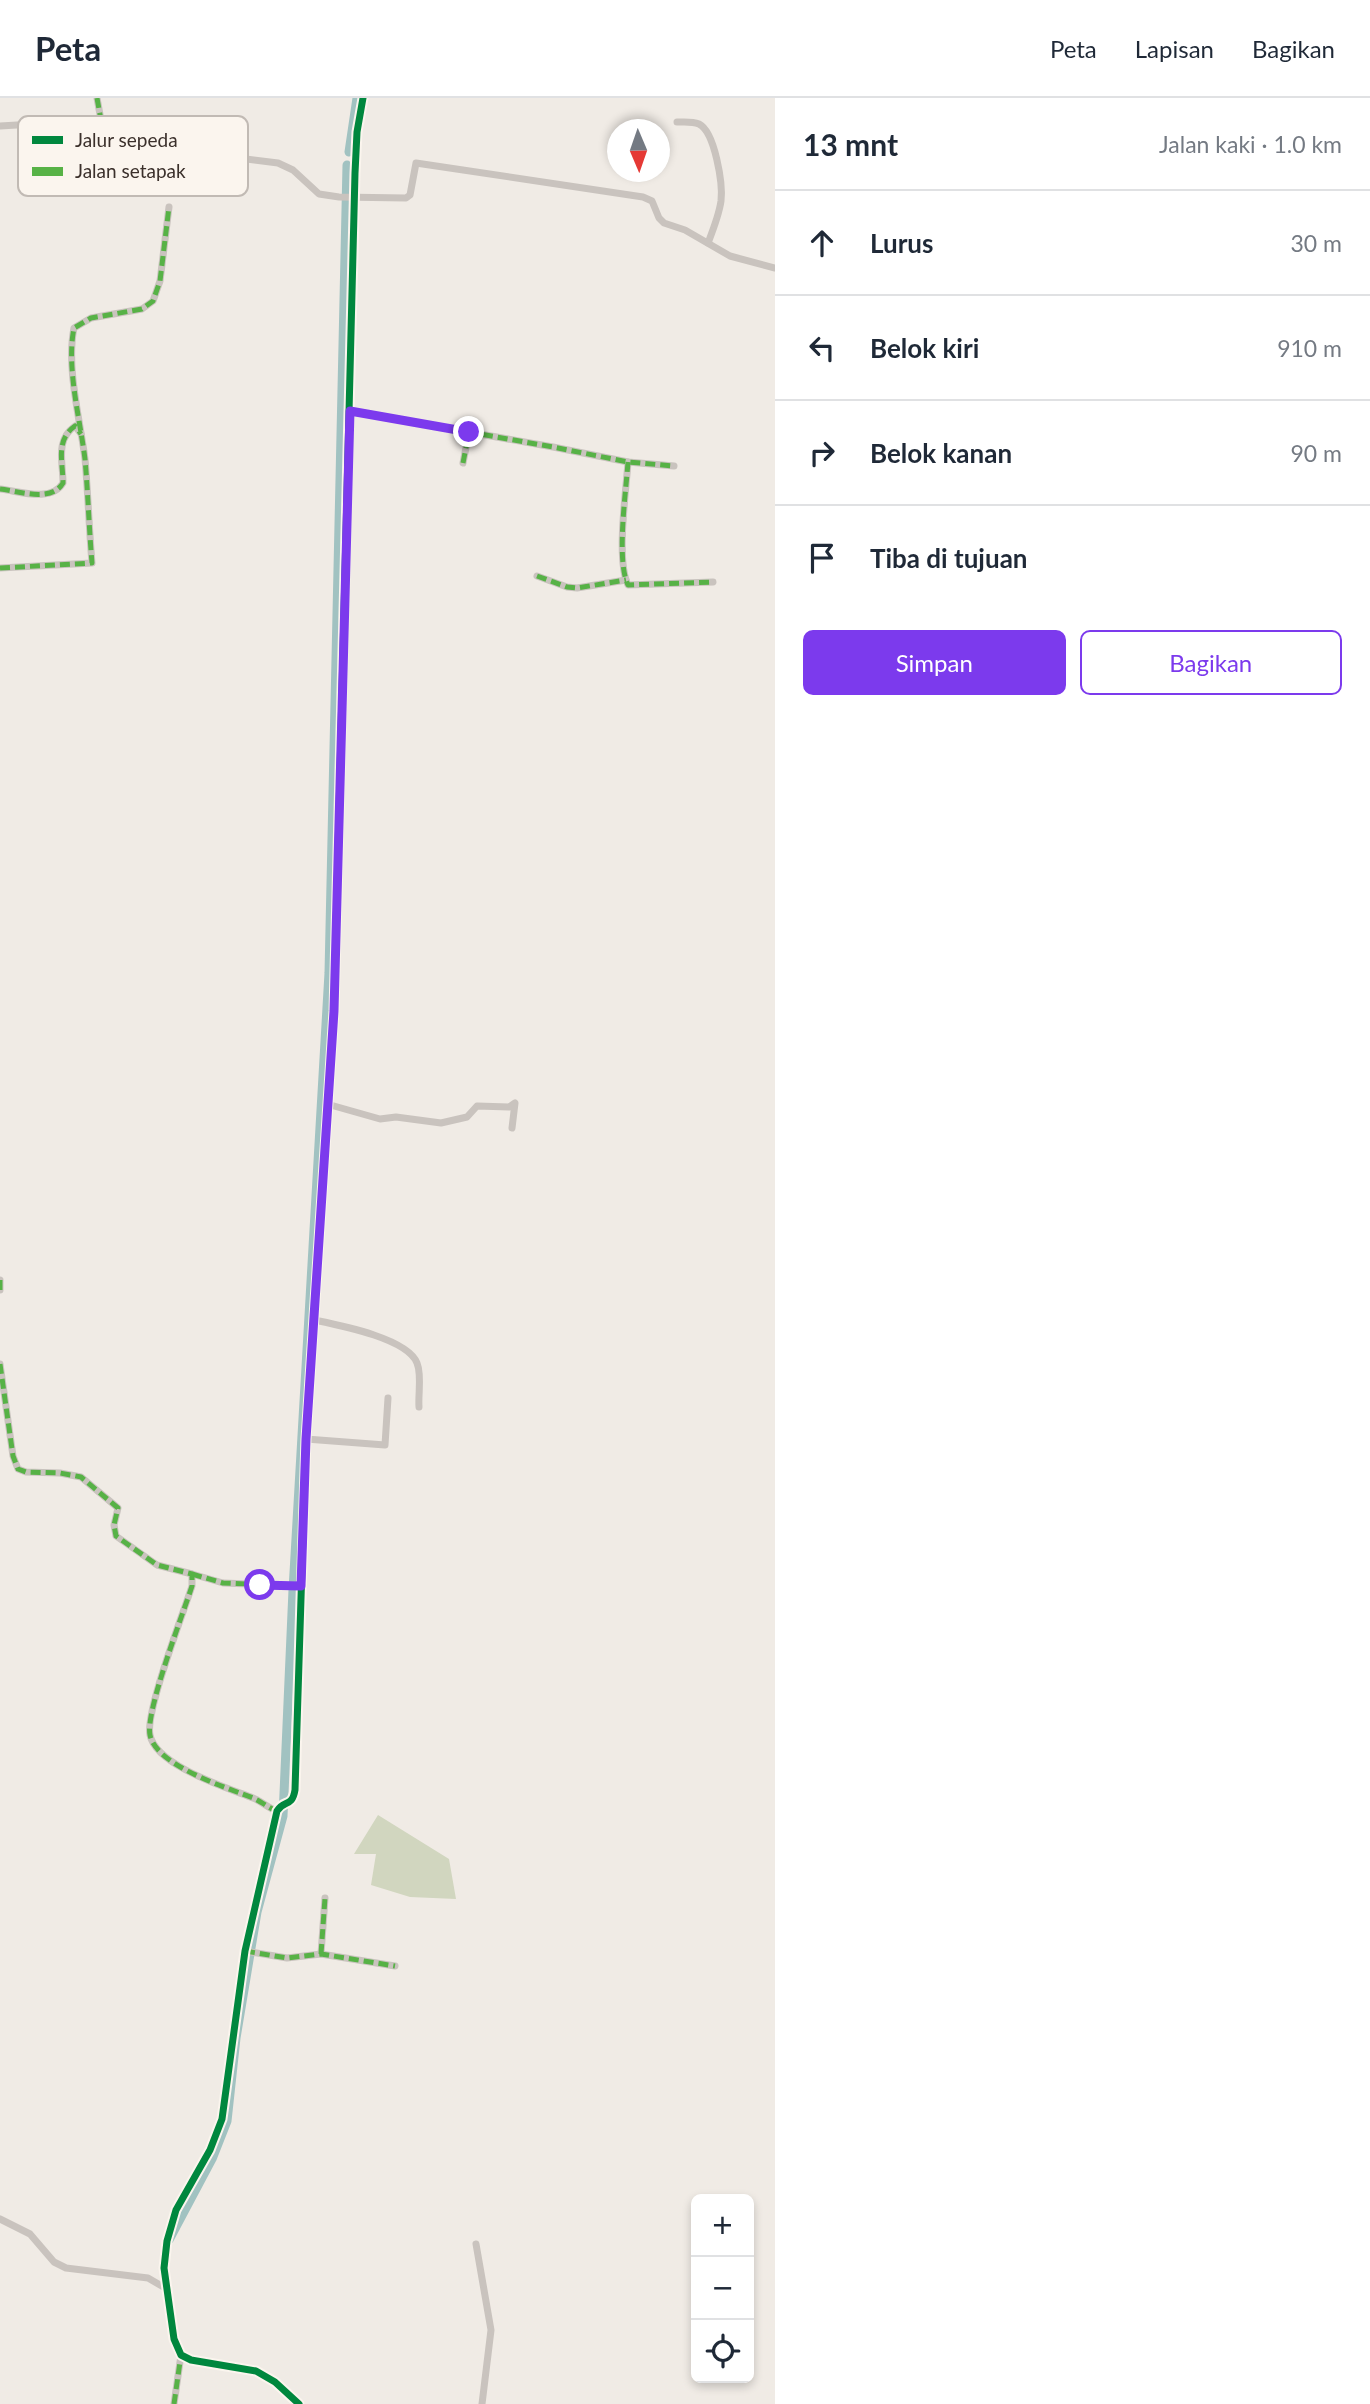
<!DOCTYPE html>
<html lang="id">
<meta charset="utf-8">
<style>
:root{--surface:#fff;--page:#f6f6f7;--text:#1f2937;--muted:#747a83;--line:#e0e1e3;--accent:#7c3aed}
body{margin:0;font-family:Lato,sans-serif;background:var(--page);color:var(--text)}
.controls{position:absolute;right:21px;bottom:21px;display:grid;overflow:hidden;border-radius:10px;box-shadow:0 4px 10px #0003}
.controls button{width:63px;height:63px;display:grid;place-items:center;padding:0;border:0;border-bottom:2px solid var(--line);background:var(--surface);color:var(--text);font:35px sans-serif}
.compass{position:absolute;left:607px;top:21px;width:63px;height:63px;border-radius:50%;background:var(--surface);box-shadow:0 4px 10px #0003;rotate:178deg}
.stop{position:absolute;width:21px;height:21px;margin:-16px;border:5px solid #7c3aed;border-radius:50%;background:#fff}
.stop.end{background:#7c3aed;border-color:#fff;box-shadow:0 2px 7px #0008}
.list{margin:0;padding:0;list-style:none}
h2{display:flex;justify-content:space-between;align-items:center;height:91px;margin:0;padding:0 28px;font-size:30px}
h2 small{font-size:23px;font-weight:400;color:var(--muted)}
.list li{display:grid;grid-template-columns:46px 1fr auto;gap:21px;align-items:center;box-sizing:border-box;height:105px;padding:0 28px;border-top:2px solid var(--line)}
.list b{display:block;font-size:26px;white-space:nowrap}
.list em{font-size:23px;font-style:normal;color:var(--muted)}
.actions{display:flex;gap:14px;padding:21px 28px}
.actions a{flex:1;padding:16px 0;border:2px solid var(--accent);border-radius:10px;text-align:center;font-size:24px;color:var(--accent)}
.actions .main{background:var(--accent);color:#fff}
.icon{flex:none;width:38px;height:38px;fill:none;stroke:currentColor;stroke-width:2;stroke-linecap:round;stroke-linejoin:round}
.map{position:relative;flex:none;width:775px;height:2306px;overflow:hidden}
header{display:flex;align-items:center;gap:42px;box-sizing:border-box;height:98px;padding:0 35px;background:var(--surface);border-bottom:2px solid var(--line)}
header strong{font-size:33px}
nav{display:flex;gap:38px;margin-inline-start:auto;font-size:24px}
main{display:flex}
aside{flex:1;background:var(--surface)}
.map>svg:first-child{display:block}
</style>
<header>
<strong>Peta</strong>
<nav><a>Peta</a><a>Lapisan</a><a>Bagikan</a></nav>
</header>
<main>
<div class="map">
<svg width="775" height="2306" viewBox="0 0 775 2306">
<rect width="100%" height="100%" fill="#f0ebe5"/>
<polygon fill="#d1d6bf" points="378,1717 449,1761 456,1801 410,1799 371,1787 376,1756 354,1756"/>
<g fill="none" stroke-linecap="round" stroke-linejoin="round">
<g stroke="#a1c2c1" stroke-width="9">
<polyline points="349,54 357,0"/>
<polyline points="169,2142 212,2061 227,2023 236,1940 257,1814 283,1718 293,1492 329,875 347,67"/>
</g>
<g stroke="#c9c3be" stroke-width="7">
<polyline points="97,0 101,22 111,44 278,65 293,72 319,96 339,99 406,100 410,97 416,65 643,99 652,103 659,120 664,125 685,132 730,158 775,170"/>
<path d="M677,24C684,24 692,23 699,26C715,34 723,86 721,103C719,117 713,132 708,145"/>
<polyline points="0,28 101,22"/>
<polyline points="350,313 553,349 628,364 674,368"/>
<path d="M628,364C626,394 616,462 628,487L713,484"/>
<polyline points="463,365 469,334"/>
<path d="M0,391C19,393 51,405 63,385C63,364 55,342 75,328L81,336"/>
<path d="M0,470L92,465C89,430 88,395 85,361C80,321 66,269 74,230L91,220L142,211L153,203L160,183L169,109"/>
<polyline points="537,478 567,489 577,490 626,482"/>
<polyline points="327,1006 380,1021 396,1019 441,1025 467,1019 477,1008 509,1009 515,1005 512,1030"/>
<polyline points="0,1182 0,1192"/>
<path d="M314,1222C338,1227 407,1240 417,1265C422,1277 418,1296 419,1309"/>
<path d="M0,1266L13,1358L18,1371L26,1374L60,1375L81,1379L118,1410L114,1427L116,1438L157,1467L192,1476V1488C183,1516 145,1614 150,1637C156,1668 228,1690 253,1700C261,1703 268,1710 277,1713"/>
<polyline points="306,1341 385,1347 388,1300"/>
<polyline points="192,1476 223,1485 301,1488"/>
<polyline points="245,1853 287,1860 321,1856 395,1868"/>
<polyline points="321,1856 325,1800"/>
<polyline points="0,2121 30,2136 54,2164 66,2170 148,2180 167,2191"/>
<polyline points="476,2146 491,2232 482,2306"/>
<polyline points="174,2306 181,2257"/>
<path d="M299,2306L275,2284L256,2273L191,2262L181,2257L174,2241L164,2170L167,2143L176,2112L210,2052L222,2021L245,1853L277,1713C284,1701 292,1710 295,1692L306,1341L334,913L355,75L357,34L363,0"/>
</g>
<g stroke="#57b246" stroke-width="5" stroke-dasharray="10 5" stroke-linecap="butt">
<polyline points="97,0 101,22"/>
<polyline points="350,313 553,349 628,364 674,368"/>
<path d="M628,364C626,394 616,462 628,487L713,484"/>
<polyline points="463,365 469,334"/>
<path d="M0,391C19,393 51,405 63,385C63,364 55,342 75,328L81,336"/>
<path d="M0,470L92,465C89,430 88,395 85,361C80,321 66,269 74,230L91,220L142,211L153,203L160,183L169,109"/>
<polyline points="537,478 567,489 577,490 626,482"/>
<polyline points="0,1182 0,1192"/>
<path d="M0,1266L13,1358L18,1371L26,1374L60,1375L81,1379L118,1410L114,1427L116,1438L157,1467L192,1476V1488C183,1516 145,1614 150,1637C156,1668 228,1690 253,1700C261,1703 268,1710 277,1713"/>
<polyline points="192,1476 223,1485 301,1488"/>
<polyline points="245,1853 287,1860 321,1856 395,1868"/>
<polyline points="321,1856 325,1800"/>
<polyline points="174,2306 181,2257"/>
</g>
<g stroke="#fbf5ee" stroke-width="11">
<path id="cycleway" d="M299,2306L275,2284L256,2273L191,2262L181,2257L174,2241L164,2170L167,2143L176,2112L210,2052L222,2021L245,1853L277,1713C284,1701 292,1710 295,1692L306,1341L334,913L355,75L357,34L363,0"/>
</g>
<use href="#cycleway" stroke="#00873e" stroke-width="7"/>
</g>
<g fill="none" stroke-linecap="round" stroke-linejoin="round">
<polyline stroke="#7c3aed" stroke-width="9" points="260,1487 301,1488 306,1341 334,913 350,313 469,334"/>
</g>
<rect x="18" y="18" width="230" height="80" rx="10" fill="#fbf5ee" stroke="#c1bab4" stroke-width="2"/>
<rect x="32" y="38" width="31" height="8" fill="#00873e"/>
<rect x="32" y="69" width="31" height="9" fill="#57b246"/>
<g font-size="19" fill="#3b302b">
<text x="75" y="49">Jalur sepeda</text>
<text x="75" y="80">Jalan setapak</text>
</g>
</svg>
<div class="controls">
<button>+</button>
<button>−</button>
<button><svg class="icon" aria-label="locate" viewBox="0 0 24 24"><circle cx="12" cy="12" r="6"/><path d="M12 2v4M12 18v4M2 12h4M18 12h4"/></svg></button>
</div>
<svg class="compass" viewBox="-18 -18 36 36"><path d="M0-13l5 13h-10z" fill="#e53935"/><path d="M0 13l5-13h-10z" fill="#747a83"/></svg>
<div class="stop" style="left:260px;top:1487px"></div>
<div class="stop end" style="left:469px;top:334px"></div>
</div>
<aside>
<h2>13 mnt<small>Jalan kaki · 1.0 km</small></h2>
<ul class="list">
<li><svg class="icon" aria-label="ahead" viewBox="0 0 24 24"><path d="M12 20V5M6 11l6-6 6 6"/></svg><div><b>Lurus</b></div><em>30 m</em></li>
<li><svg class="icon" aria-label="left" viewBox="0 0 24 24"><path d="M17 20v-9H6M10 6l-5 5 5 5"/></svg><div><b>Belok kiri</b></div><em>910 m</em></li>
<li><svg class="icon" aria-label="right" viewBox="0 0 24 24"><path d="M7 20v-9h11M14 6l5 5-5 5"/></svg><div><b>Belok kanan</b></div><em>90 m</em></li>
<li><svg class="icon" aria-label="arrive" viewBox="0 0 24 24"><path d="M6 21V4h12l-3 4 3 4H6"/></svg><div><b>Tiba di tujuan</b></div></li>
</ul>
<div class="actions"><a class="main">Simpan</a><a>Bagikan</a></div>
</aside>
</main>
